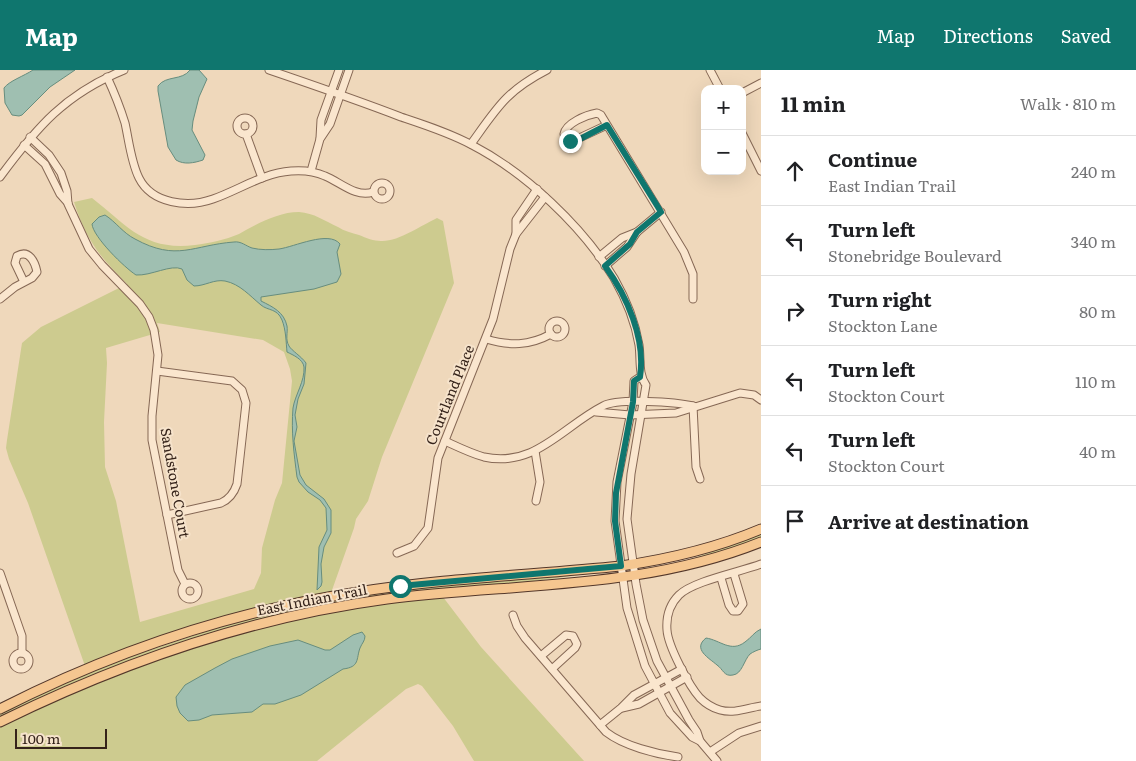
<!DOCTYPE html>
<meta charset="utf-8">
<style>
:root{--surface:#fff;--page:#f2f2f2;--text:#202124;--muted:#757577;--line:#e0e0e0;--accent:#0f766e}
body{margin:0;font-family:Literata,serif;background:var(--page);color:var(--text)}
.controls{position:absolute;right:15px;top:15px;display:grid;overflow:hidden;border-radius:10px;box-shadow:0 5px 20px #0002}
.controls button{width:45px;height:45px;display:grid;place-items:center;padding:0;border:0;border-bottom:1px solid var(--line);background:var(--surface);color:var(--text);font:25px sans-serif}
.scale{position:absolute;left:15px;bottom:12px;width:92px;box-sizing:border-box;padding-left:5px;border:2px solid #35231a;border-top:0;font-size:14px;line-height:18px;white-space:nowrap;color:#35231a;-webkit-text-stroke:4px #f6e3cb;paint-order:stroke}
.stop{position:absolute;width:15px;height:15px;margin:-11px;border:4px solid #0f766e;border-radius:50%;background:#fff}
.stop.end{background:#0f766e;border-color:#fff;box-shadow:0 1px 5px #0008}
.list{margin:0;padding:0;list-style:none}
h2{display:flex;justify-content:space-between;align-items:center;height:65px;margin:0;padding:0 20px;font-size:21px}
h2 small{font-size:16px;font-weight:400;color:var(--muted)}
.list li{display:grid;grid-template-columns:32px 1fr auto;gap:15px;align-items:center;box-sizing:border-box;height:70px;padding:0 20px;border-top:1px solid var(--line)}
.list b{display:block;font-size:19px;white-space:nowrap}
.list p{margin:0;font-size:16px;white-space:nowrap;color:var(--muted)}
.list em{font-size:16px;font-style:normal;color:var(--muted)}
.icon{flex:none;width:28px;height:28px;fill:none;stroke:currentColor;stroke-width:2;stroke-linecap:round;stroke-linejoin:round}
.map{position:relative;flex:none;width:761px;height:691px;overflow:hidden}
header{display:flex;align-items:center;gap:30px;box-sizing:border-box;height:70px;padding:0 25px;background:var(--accent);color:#fff}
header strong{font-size:24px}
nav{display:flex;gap:28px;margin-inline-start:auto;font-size:18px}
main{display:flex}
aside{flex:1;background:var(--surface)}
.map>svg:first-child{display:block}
</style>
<header>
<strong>Map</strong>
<nav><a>Map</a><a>Directions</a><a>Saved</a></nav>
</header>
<main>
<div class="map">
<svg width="761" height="691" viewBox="0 0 761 691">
<rect width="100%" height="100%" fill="#efd8bb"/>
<g fill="#cdcb8f" fill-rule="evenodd">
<path d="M92,128C128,156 144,181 195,175C210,173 225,170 239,164C257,154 278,142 299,142C314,143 325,151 338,157C344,161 352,163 359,165C366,168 374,171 381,171C398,172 422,155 437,148L443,151L454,213L382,387L368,431L356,449L354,458L331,523L85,596L28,433L9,389L6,378L7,370L22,273L41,257L127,214C100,187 86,170 74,132ZM157,253L263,270L284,282L290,299L292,311L282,413L275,430L262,478L261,503L254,519L140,552L116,431L105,397L104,352L107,293L106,278L160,262Z"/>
<polygon points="761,464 761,468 737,477 683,492"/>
<polygon points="611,501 518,513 378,527 137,588 77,613 0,648 0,643 61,615 115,592 225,555 276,542 349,527 422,517"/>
<path d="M443,527L481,577L584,691H474L453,656L422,616L418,614L406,619L317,691H0V657C58,629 117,601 179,581C264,553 353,536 443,527Z"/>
</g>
<g fill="#9fbfb1" stroke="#678d7e">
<path d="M33,0H75L50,17L22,45L19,46L12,45L5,33L4,18C9,11 24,6 33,0Z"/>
<path d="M190,0H199L207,9L199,27L193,51L192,60L205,85L203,90C194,93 184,95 176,90L168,77L158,21V16C166,5 182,11 190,0Z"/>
<path d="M105,145C116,152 123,163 135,169C177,192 193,175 234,172C241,171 246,176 252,178C260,180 270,180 279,179C294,177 329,160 340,174L337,182L341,204L337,212L314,219L261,227V231C273,237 284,242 287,256C288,263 285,269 289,276C292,281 301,286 306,293L304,314L298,329L295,345L297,357L294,371L300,405L306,415L324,429L331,440V463L324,477L321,494L322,512L321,516L317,520L319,477L327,460L326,438L320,430L308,422L299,412L297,407C294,384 291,361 293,338C295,325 305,311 304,297C303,289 293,285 287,282C286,272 286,260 282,250C277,238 268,241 261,235C250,226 240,214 225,211C214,209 205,216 194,216L187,210L182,199C171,194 151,206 136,205C125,198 93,167 92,154L99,147Z"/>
<path d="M761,559V579C757,580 753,582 750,584C744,590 742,604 733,605C724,607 723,599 717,595C709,588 692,579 706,568C720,570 731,583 745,572C751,568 754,562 761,559Z"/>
<path d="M362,562L365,566C365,571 362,573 360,578C356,589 360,597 343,599L301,625L275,634H263L252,642L212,645L199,650L188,651L180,643L177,636L176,627L185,615L215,598L232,589L270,576L298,570L325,580H330L353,565Z"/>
</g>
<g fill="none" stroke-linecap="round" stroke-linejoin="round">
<g stroke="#866855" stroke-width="9">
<g id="minor">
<path d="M269,0C313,15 357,30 401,47C425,55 450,63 472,75C526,103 582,156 614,208C626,229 635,251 639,275C641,289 638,304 646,315L631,404L627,449L636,514L643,550L657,591L689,650L697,662L700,671"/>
<polyline points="710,0 720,19"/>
<path d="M107,7C114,22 120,37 125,53C129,71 131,92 139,108C152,134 188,138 213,129C239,120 263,103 291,101C303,100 314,101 325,106C340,112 356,128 373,122"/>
<polyline points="742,23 761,13"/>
<circle cx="245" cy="56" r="8"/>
<path d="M607,55L573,71L568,70L564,64C566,53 586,45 597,43L601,45L684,182L693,204V229"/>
<polyline points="742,63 761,101"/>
<polyline points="246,64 262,108"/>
<polyline points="30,67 49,85 61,103 67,121 68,134 89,179 102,195 140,234 149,247 154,260 158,285 152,346 152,370 178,500 185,514"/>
<polyline points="320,68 321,50 339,0"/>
<path d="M471,74C497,38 506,21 547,0"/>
<polyline points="24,75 45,94 60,124 68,133"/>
<polyline points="311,101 320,69 330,54 349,0"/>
<path d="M0,107C37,57 65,24 124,0"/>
<circle cx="382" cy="121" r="8"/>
<polyline points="516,164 516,150 537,119"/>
<polyline points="599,187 622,168 637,162 661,142"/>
<polyline points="605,196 627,177 637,162"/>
<path d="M0,229L15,217L32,208L37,202C35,192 29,179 17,186L15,193L24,212"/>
<circle cx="557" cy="259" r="8"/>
<path d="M486,269C510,276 529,276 551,264"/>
<path d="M157,301L232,311L242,320L246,333L237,414C234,423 230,429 221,433L167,445"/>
<polyline points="640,307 634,311 633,332 617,412 615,451 627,538 645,596 670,643 692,667 700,671 717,691"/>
<polyline points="693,336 696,397 700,409"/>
<polyline points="596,342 630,345 676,343 740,323 754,325 761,330"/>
<path d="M445,371C458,377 470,383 484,387C535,398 562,357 603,336C618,328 676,332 693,336"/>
<polyline points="535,381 540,412 536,431"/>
<polyline points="397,483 414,476 428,458 438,388 493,249 510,179 516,164 545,127"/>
<path d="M761,494C740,502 693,511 679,525C670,534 666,547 667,560C668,576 689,616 700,628C705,633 713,638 720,640C734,644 747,638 761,636"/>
<polyline points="0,503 22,566 22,583"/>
<polyline points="721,508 729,535 733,541 738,541 743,534 734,504"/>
<circle cx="190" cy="521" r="8"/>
<path d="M513,545L517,556L525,568L606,662C624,676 656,684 678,687"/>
<circle cx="21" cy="591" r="8"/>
<polyline points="541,586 566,565 573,566 577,574 575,578 552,599"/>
<polyline points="622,638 639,634 687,607"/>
<polyline points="600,655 621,638 634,625 682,599"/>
<polyline points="710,682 739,663 761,656"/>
</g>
</g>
<g stroke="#53372a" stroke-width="11">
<g id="major">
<path d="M0,639C112,582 234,541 358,522C445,508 533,505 621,496C669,489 716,478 761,459"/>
<path d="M0,652C122,592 252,547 387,529C512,513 642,520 761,472"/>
</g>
</g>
<use href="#minor" stroke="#fae6ce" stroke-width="7"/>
<use href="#major" stroke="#f5c690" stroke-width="9"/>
</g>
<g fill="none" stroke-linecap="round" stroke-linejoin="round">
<path stroke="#0f766e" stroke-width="6" d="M400,516L621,496L615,451L616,423L633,332L634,311L640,307C646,269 627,226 605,196L630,174L637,162L661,142L607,55L576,71H570"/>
</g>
<g text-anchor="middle" stroke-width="4" stroke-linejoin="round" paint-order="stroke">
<g font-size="14" fill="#35231a" stroke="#f6e3cb">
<text transform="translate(450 325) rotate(-68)" y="5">Courtland Place</text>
<text transform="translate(175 413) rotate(80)" y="5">Sandstone Court</text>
<text transform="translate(312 530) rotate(-11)" y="5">East Indian Trail</text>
</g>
</g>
</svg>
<div class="controls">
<button>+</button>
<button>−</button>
</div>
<div class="scale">100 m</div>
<div class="stop" style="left:400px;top:516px"></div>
<div class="stop end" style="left:570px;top:71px"></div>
</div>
<aside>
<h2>11 min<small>Walk · 810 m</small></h2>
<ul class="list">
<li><svg class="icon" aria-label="ahead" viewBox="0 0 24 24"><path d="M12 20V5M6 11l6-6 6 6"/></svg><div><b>Continue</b><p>East Indian Trail</p></div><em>240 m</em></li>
<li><svg class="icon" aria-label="left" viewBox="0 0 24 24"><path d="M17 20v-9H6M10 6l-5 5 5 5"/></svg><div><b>Turn left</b><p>Stonebridge Boulevard</p></div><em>340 m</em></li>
<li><svg class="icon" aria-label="right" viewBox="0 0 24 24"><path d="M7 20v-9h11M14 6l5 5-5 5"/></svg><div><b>Turn right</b><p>Stockton Lane</p></div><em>80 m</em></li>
<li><svg class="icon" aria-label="left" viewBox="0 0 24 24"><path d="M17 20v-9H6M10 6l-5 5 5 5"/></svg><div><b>Turn left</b><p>Stockton Court</p></div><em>110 m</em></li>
<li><svg class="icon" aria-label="left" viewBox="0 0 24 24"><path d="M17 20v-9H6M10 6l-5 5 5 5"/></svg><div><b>Turn left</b><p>Stockton Court</p></div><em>40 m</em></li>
<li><svg class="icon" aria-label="arrive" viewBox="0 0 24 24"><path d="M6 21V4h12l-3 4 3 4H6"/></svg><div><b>Arrive at destination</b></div></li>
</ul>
</aside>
</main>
